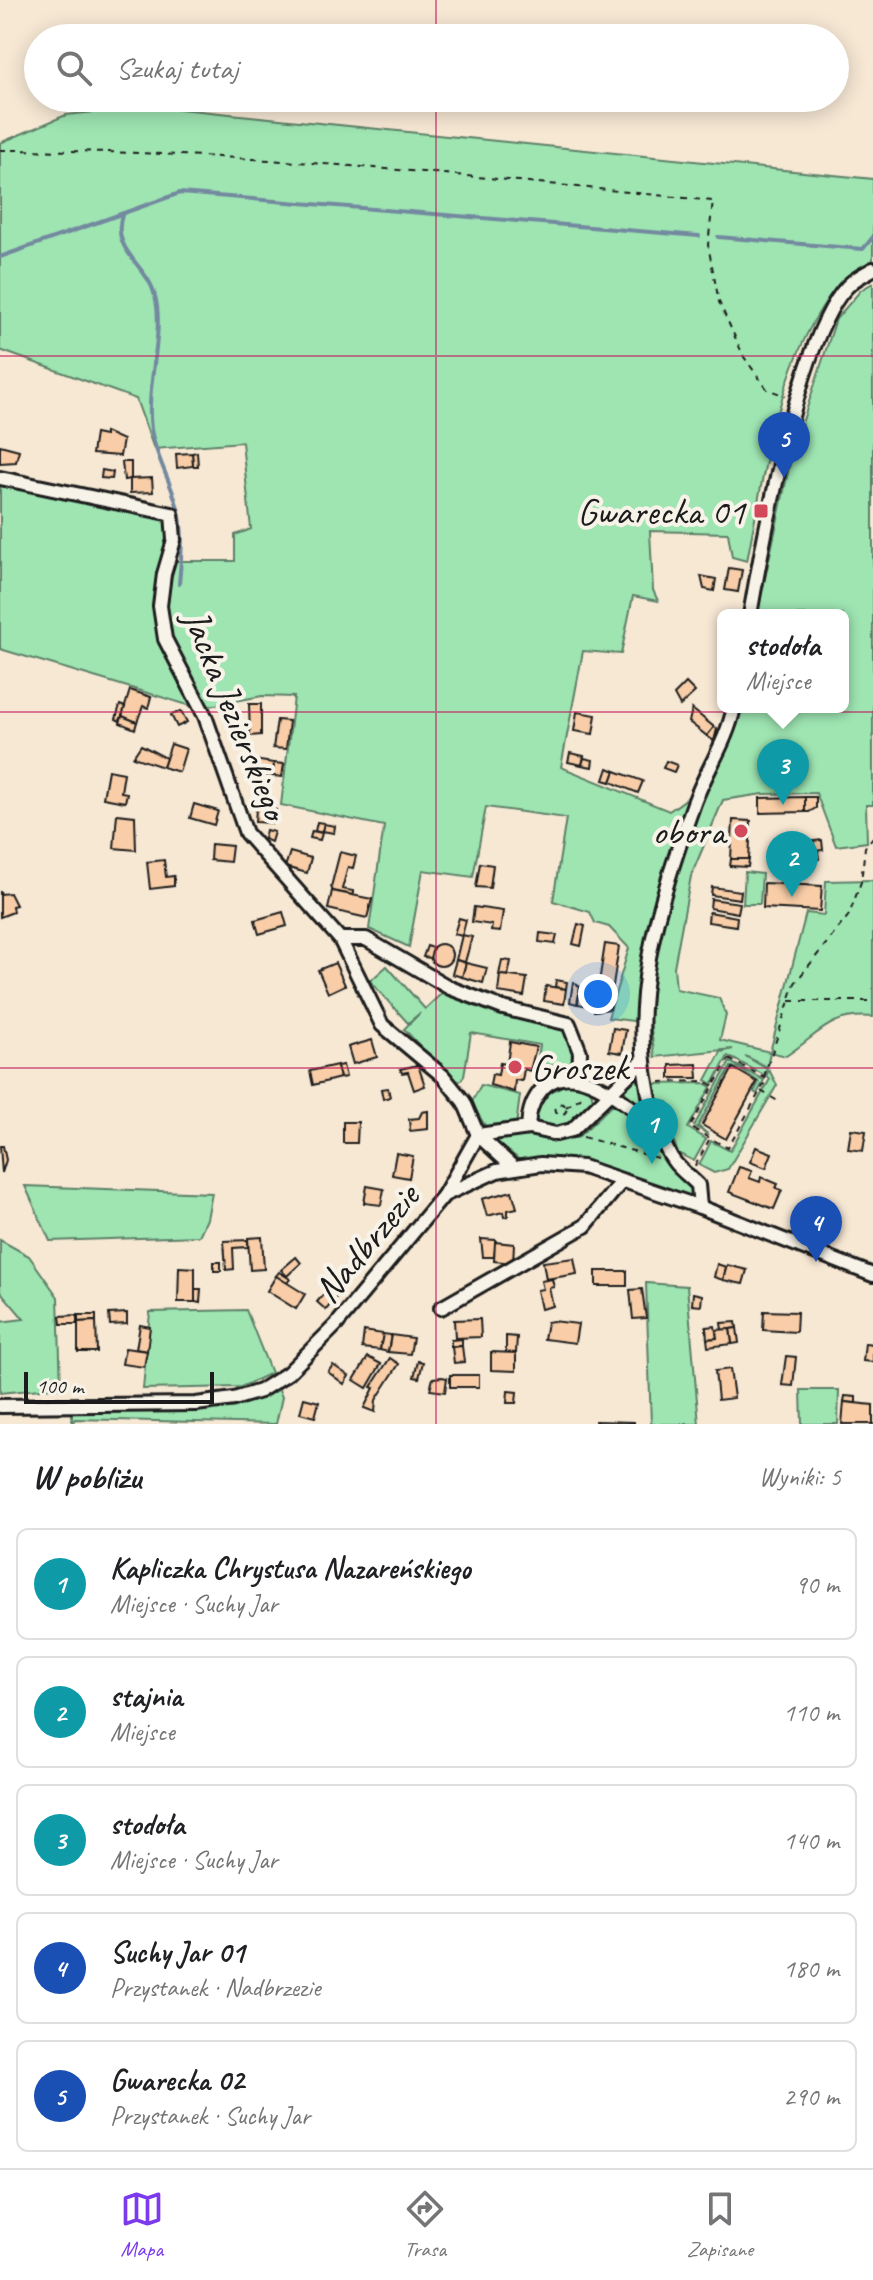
<!DOCTYPE html>
<html lang="pl">
<meta charset="utf-8">
<style>
:root{--surface:#fff;--page:#f6f6f6;--text:#202124;--muted:#757577;--line:#e0e0e0;--accent:#7c3aed}
body{margin:0;font-family:Caveat,sans-serif;background:var(--page);color:var(--text)}
.scale{position:absolute;left:24px;bottom:20px;width:190px;box-sizing:border-box;padding-left:8px;border:4px solid #1c1c1c;border-top:0;font-size:22px;line-height:28px;white-space:nowrap;color:#1c1c1c;-webkit-text-stroke:6px #f7f3e8;paint-order:stroke}
.you{position:absolute;left:598px;top:994px;width:28px;height:28px;margin:-20px;border:6px solid #fff;border-radius:50%;background:#1a73e8;box-shadow:0 0 0 12px #1a73e833}
.badge{display:grid;place-items:center;width:52px;height:52px;border-radius:50%;background:var(--accent);color:#fff;font-size:26px;font-weight:700}
.pin{position:absolute;translate:-50% -66px;filter:drop-shadow(0 2px 4px #0008)}
.pin::after{content:'';position:absolute;top:42px;width:28px;height:24px;background:inherit;clip-path:polygon(0 0,100% 0,50% 100%)}
.popup{position:absolute;left:717px;top:609px;width:132px;height:104px;box-sizing:border-box;display:grid;place-content:center;border-radius:12px;background:var(--surface);filter:drop-shadow(0 2px 6px #0005);font-size:26px;white-space:nowrap;color:var(--muted)}
.popup b{font-size:30px;color:var(--text)}
.popup::after{content:'';position:absolute;left:50%;top:100%;margin-left:-16px;border:16px solid transparent;border-top-color:var(--surface)}
.list{margin:0;padding:0;list-style:none}
h2{display:flex;justify-content:space-between;align-items:center;height:104px;margin:0;padding:0 32px;font-size:34px}
h2 small{font-size:26px;font-weight:400;color:var(--muted)}
.list li{display:grid;grid-template-columns:52px 1fr auto;gap:24px;align-items:center;box-sizing:border-box;height:112px;margin:0 16px 16px;padding:0 16px;border:2px solid var(--line);border-radius:12px}
.list b{display:block;font-size:30px;white-space:nowrap}
.list p{margin:0;font-size:26px;white-space:nowrap;color:var(--muted)}
.list em{font-size:26px;font-style:normal;color:var(--muted)}
.icon{flex:none;width:44px;height:44px;fill:none;stroke:currentColor;stroke-width:2;stroke-linecap:round;stroke-linejoin:round}
.map{position:relative;flex:none;width:873px;height:1424px;overflow:hidden}
.search{position:absolute;background:var(--surface);box-shadow:0 4px 20px #0003;left:24px;right:24px;top:24px;height:88px;display:flex;align-items:center;gap:20px;box-sizing:border-box;padding:0 28px;border-radius:44px;color:var(--muted);font-size:30px}
.sheet{height:744px;background:var(--surface)}
nav{display:flex;justify-content:space-around;align-items:center;box-sizing:border-box;height:112px;border-top:2px solid var(--line);background:var(--surface);font-size:22px;color:var(--muted)}
nav a{display:grid;justify-items:center;gap:4px}
nav .on{color:var(--accent)}
.map>svg:first-child{display:block}
</style>
<div class="map">
<svg width="873" height="1424" viewBox="0 0 873 1424">
<rect width="100%" height="100%" fill="#f7e8d4"/>
<filter id="ink" filterUnits="userSpaceOnUse"><feTurbulence type="fractalNoise" baseFrequency=".0125" numOctaves="2"/><feDisplacementMap in="SourceGraphic" scale="16" xChannelSelector="R" yChannelSelector="G"/><feConvolveMatrix kernelMatrix="1 2 1 2 8 2 1 2 1" color-interpolation-filters="sRGB"/></filter>
<g filter="url(#ink)">
<g fill="#9ee5b2" stroke="#5d8067" stroke-width="2">
<path d="M150,106L873,179V262C862,269 845,276 837,286C779,358 764,473 747,561L732,557L728,533L650,531L653,590L658,601L633,596L621,654L583,651L561,767L669,811C718,779 720,759 739,707H843V615H757L792,454L836,319L861,290L873,283V805H866L867,842L836,846L816,793L763,794L723,800L691,876L674,967L676,989L719,998L726,1015L720,1040L770,1052L806,913L824,915L826,881L873,880V1017C828,1013 819,1035 786,1056L770,1052L767,1067L745,1056L767,1069L764,1075L728,1056L713,1084L706,1080L721,1052L733,1049L655,1057L650,1023L608,1018L629,948L609,927L595,923L590,912L553,901L566,818L486,807L473,877L423,870L409,947L369,929L384,826L281,805L294,697L262,696L198,708L0,649V482L168,515C169,563 148,589 161,640C165,655 167,663 178,673L163,606L173,561H235V535L251,529L242,442L154,449L136,399L0,350V143L66,115Z"/>
<polygon points="745,872 762,874 760,904 743,904"/>
<polygon points="387,966 425,1009 443,992 461,1000 464,997 563,1025 576,1057 566,1068 537,1063 540,1045 471,1033 464,1076 460,1081 452,1080 404,1029 420,1013 408,1023 370,981"/>
<polygon points="730,1062 764,1080 757,1094 754,1092 759,1082 740,1069 731,1067 698,1126 709,1135 694,1126"/>
<polygon points="769,1070 777,1085 728,1169 714,1173 699,1165 711,1141 730,1151 770,1079 766,1076"/>
<polygon points="632,1080 639,1080 644,1111 620,1093"/>
<polygon points="704,1083 711,1087 688,1128 706,1139 694,1161 678,1153 673,1139 668,1135 675,1125 668,1102 657,1100 653,1084"/>
<path d="M576,1084L591,1091L593,1100C582,1126 563,1131 537,1124L535,1114L544,1095L564,1085Z"/>
<polygon points="481,1085 520,1095 516,1126 486,1127 471,1103"/>
<path d="M613,1104L654,1134L670,1165L695,1191L693,1200C642,1182 576,1145 521,1161L497,1142L499,1137L522,1134L577,1138Z"/>
<polygon points="25,1186 212,1193 207,1219 199,1236 50,1241"/>
<polygon points="0,1240 29,1256 58,1297 61,1387 0,1393 0,1322 24,1319 0,1291"/>
<polygon points="646,1283 687,1286 699,1424 651,1424"/>
<polygon points="246,1310 271,1373 241,1387 143,1389 150,1312"/>
<polygon points="279,1390 282,1397 276,1424 75,1419 72,1424 72,1411 232,1408"/>
<polygon points="801,1390 839,1390 838,1424 802,1424"/>
</g>
<g fill="none" stroke-linecap="round" stroke-linejoin="round">
<g stroke="#73899f" stroke-width="4">
<path d="M122,215C110,251 148,265 155,296C165,333 145,386 151,429C155,455 170,480 177,505C185,529 181,558 179,584"/>
<polyline points="718,237 863,249 873,237"/>
<polyline points="0,257 180,193 699,236"/>
</g>
</g>
<g fill="#f8cda7" stroke="#1c1c1c" stroke-width="2">
<polygon points="105,432 123,440 120,456 92,454 95,434 105,436"/>
<polygon points="0,445 19,450 16,462 0,463"/>
<polygon points="197,452 198,466 193,466 192,453"/>
<polygon points="192,453 193,466 177,468 176,454"/>
<polygon points="122,462 131,462 131,479 124,480"/>
<polygon points="102,470 113,472 112,479 101,478"/>
<polygon points="152,478 153,492 130,493 130,479"/>
<polygon points="729,568 742,570 738,592 725,590"/>
<polygon points="701,576 716,579 714,591 704,589"/>
<polygon points="686,683 695,692 680,706 674,695"/>
<polygon points="130,690 151,697 148,708 143,706 137,722 122,716"/>
<polygon points="249,704 261,704 261,735 250,736"/>
<polygon points="120,705 125,707 120,721 116,719"/>
<polygon points="692,709 714,727 707,736 689,722"/>
<polygon points="181,711 187,722 177,727 171,715"/>
<polygon points="577,712 596,715 593,734 574,731"/>
<polygon points="122,716 137,722 135,729 120,723"/>
<polygon points="277,720 289,721 286,749 273,748"/>
<polygon points="714,727 717,729 714,741 707,736"/>
<polygon points="171,744 186,749 179,772 163,767"/>
<polygon points="141,745 166,758 163,767 133,757"/>
<polygon points="570,753 584,756 582,765 568,762"/>
<polygon points="584,758 593,760 592,767 582,765"/>
<polygon points="253,760 274,763 273,776 251,774"/>
<polygon points="666,761 677,765 674,772 663,768"/>
<polygon points="274,763 284,764 282,777 273,776"/>
<polygon points="608,768 615,771 611,782 604,780"/>
<polygon points="108,770 124,773 121,792 127,793 125,802 103,798"/>
<polygon points="615,771 643,781 638,793 611,782"/>
<polygon points="805,797 805,812 760,813 760,798"/>
<polygon points="805,797 816,797 816,808 809,812 805,812"/>
<polygon points="194,804 218,811 214,825 190,818"/>
<polygon points="256,808 276,810 275,823 255,822"/>
<polygon points="117,814 135,816 136,850 114,848"/>
<polygon points="733,820 751,821 749,859 731,859"/>
<polygon points="317,822 324,823 322,833 315,831"/>
<polygon points="324,824 335,826 334,833 322,831"/>
<polygon points="266,830 274,832 271,842 264,839"/>
<polygon points="312,831 322,833 320,840 310,838"/>
<polygon points="822,840 823,850 815,851 813,841"/>
<polygon points="211,844 232,846 230,862 210,860"/>
<polygon points="290,852 311,858 307,873 285,867"/>
<polygon points="340,852 356,856 353,868 348,867 342,889 353,891 353,895 333,891 331,887"/>
<polygon points="818,852 819,859 807,861 806,854"/>
<polygon points="731,859 749,859 748,867 730,866"/>
<polygon points="164,860 166,877 174,876 174,886 150,889 147,862"/>
<polygon points="480,863 493,865 490,888 476,887"/>
<polygon points="764,883 822,886 820,911 763,908"/>
<polygon points="712,887 741,891 740,899 711,895"/>
<polygon points="0,891 1,894 10,893 16,905 12,906 13,912 0,917"/>
<polygon points="332,891 372,899 367,918 328,909"/>
<polygon points="711,899 740,903 738,913 710,908"/>
<polygon points="474,907 503,911 500,932 491,931 492,925 472,922"/>
<polygon points="283,912 287,926 259,934 255,920"/>
<polygon points="709,912 737,917 736,926 708,922"/>
<polygon points="459,918 466,920 462,936 454,934"/>
<polygon points="578,924 585,926 581,946 573,944"/>
<polygon points="540,933 557,935 555,944 539,942"/>
<polygon points="462,935 472,937 465,962 456,960"/>
<polygon points="605,944 619,946 612,992 598,989"/>
<circle cx="441" cy="955" r="11"/>
<polygon points="427,946 433,948 430,958 423,957"/>
<polygon points="456,960 466,963 462,977 452,974"/>
<polygon points="502,960 511,961 508,976 499,975"/>
<polygon points="335,963 345,985 328,993 318,970"/>
<polygon points="466,963 487,968 483,983 462,977"/>
<polygon points="500,975 527,978 524,996 498,992"/>
<polygon points="556,980 567,982 566,989 555,987"/>
<polygon points="573,982 580,987 577,1004 570,1002"/>
<polygon points="546,986 566,989 564,1004 544,1001"/>
<polygon points="580,987 612,992 610,1009 594,1011 594,1007 578,1004"/>
<polygon points="613,1028 626,1030 622,1053 609,1051"/>
<polygon points="372,1040 377,1057 353,1064 348,1047"/>
<polygon points="510,1042 536,1047 530,1071 524,1069 522,1081 515,1080 514,1092 490,1085 492,1074 498,1075 500,1063 507,1064"/>
<polygon points="697,1064 698,1078 670,1078 670,1065"/>
<polygon points="337,1065 340,1078 313,1085 310,1071"/>
<polygon points="343,1065 346,1077 340,1078 337,1066"/>
<polygon points="418,1065 425,1086 414,1090 408,1072 402,1073 400,1069"/>
<polygon points="733,1068 757,1082 726,1139 702,1125"/>
<polygon points="388,1088 390,1097 383,1099 381,1089"/>
<polygon points="428,1111 428,1129 410,1131 409,1119 419,1118 422,1112"/>
<polygon points="343,1122 358,1122 357,1143 343,1143"/>
<polygon points="851,1129 866,1131 863,1151 848,1149"/>
<polygon points="0,1146 3,1146 6,1160 2,1173"/>
<polygon points="756,1147 772,1153 766,1168 750,1162"/>
<polygon points="396,1153 413,1156 409,1178 392,1175"/>
<polygon points="739,1167 752,1171 749,1178 760,1182 761,1177 778,1184 776,1188 782,1190 774,1209 729,1192"/>
<polygon points="367,1186 384,1189 381,1205 364,1203"/>
<polygon points="512,1191 517,1208 508,1210 508,1216 504,1217 503,1212 487,1216 482,1199"/>
<polygon points="262,1237 264,1269 250,1270 248,1238"/>
<polygon points="481,1239 496,1240 494,1257 483,1257"/>
<polygon points="248,1240 248,1247 233,1248 234,1269 226,1270 224,1241"/>
<polygon points="495,1242 514,1244 513,1263 494,1261"/>
<polygon points="296,1257 301,1263 287,1276 281,1270"/>
<polygon points="574,1258 577,1274 546,1279 543,1262"/>
<rect x="214" y="1262" width="7" height="9"/>
<polygon points="717,1264 726,1267 723,1280 714,1277"/>
<polygon points="727,1265 747,1270 743,1284 723,1280"/>
<polygon points="179,1267 195,1268 195,1302 178,1302"/>
<rect x="596" y="1271" width="31" height="15"/>
<polygon points="279,1272 290,1279 287,1283 276,1276"/>
<polygon points="276,1276 305,1294 296,1309 267,1291"/>
<polygon points="552,1279 554,1287 549,1288 553,1306 541,1309 537,1290 543,1289 541,1281"/>
<polygon points="331,1285 340,1292 326,1310 317,1302"/>
<polygon points="195,1289 201,1289 200,1303 195,1302"/>
<polygon points="642,1289 646,1318 633,1319 630,1290"/>
<polygon points="693,1293 702,1295 701,1306 692,1305"/>
<polygon points="764,1311 797,1312 796,1332 763,1330"/>
<polygon points="127,1313 127,1324 110,1325 109,1314"/>
<polygon points="77,1315 77,1324 61,1324 60,1316"/>
<polygon points="78,1315 96,1315 96,1321 78,1322"/>
<polygon points="480,1319 481,1337 455,1338 454,1320"/>
<polygon points="96,1321 97,1352 78,1352 78,1322"/>
<polygon points="553,1321 578,1324 575,1343 544,1339 547,1322"/>
<polygon points="736,1322 737,1328 722,1330 721,1323"/>
<polygon points="140,1325 150,1327 147,1351 136,1349"/>
<polygon points="715,1326 717,1338 707,1339 706,1327"/>
<polygon points="737,1328 739,1343 732,1344 730,1329"/>
<polygon points="730,1329 732,1344 708,1347 707,1339 717,1338 716,1330"/>
<polygon points="364,1331 383,1334 380,1350 362,1348"/>
<polygon points="383,1334 391,1335 388,1352 380,1350"/>
<polygon points="391,1335 413,1338 410,1354 388,1352"/>
<polygon points="506,1336 517,1337 516,1353 506,1353"/>
<polygon points="462,1339 462,1346 451,1346 451,1340"/>
<polygon points="865,1343 873,1344 873,1362 863,1361"/>
<polygon points="462,1346 464,1362 454,1363 452,1347"/>
<polygon points="125,1348 147,1351 144,1367 122,1364"/>
<polygon points="491,1352 516,1353 516,1371 491,1370"/>
<polygon points="786,1356 796,1357 793,1386 782,1385"/>
<polygon points="368,1357 381,1364 367,1388 354,1380"/>
<polygon points="390,1358 399,1364 376,1400 375,1412 364,1408 374,1388 371,1387"/>
<polygon points="418,1361 423,1362 419,1378 414,1377"/>
<polygon points="333,1365 349,1376 344,1384 328,1372"/>
<polygon points="730,1369 734,1398 718,1400 715,1371"/>
<rect x="450" y="1375" width="29" height="12"/>
<polygon points="442,1377 447,1378 445,1392 430,1390 433,1378"/>
<polygon points="508,1391 517,1392 516,1403 507,1403"/>
<polygon points="845,1396 856,1397 856,1403 844,1402"/>
<polygon points="304,1398 319,1402 315,1417 300,1413"/>
<polygon points="844,1402 873,1405 873,1424 842,1424"/>
<polygon points="596,1421 634,1422 634,1424 596,1424"/>
</g>
<g fill="none" stroke-linecap="round" stroke-linejoin="round">
<g stroke="#1c1c1c" stroke-width="12">
<polyline id="service" points="581,1065 629,1073"/>
</g>
<g stroke="#1c1c1c" stroke-width="18">
<g id="minor">
<polyline points="0,478 172,514 174,540 164,574 160,606 165,639 205,716 246,833 340,939 382,1025 443,1076 464,1102 478,1135 514,1168"/>
<path d="M750,615C762,546 801,323 852,282C858,277 866,273 873,269"/>
<polyline points="340,939 366,939 450,988 503,1008 569,1024 580,1052 579,1078"/>
<polyline points="529,1128 556,1134 572,1130 642,1062"/>
<path d="M444,1195L478,1135L529,1128C527,1117 532,1102 539,1093C569,1050 629,1107 657,1127"/>
<path d="M700,1207L698,1185C691,1178 682,1171 676,1164C665,1151 658,1129 654,1114C623,1009 659,902 694,803C706,770 727,742 734,707"/>
<polyline points="441,1308 585,1226 622,1181"/>
<polyline points="0,1406 196,1404 234,1399 260,1391 288,1373 336,1325 444,1195 497,1171 541,1164 583,1167 700,1207 873,1275"/>
</g>
</g>
<g stroke="#1c1c1c" stroke-width="2" stroke-dasharray="6 6" stroke-linecap="butt">
<path d="M0,150C238,151 476,176 713,201L708,245L719,302L744,357L767,389L786,396"/>
<polyline points="790,1001 873,1001"/>
<polygon points="729,1059 767,1079 728,1148 690,1127"/>
<polyline points="764,1077 795,983 849,915 861,882 865,847 873,837"/>
<polyline points="660,1082 705,1081 713,1086"/>
<polyline points="761,1091 781,1103"/>
<circle cx="561" cy="1109" r="5.5"/>
<polyline points="566,1107 585,1095"/>
<polyline points="583,1137 658,1158"/>
<polyline points="695,1166 709,1140"/>
</g>
<use href="#service" stroke="#f7f3e8" stroke-width="6"/>
<use href="#minor" stroke="#f7f3e8" stroke-width="12"/>
</g>
</g>
<path fill="none" stroke="#c2185b" stroke-width="2" stroke-opacity="0.55" d="M436,0V38M436,98V1424M0,356H873M0,712H873M0,1068H873"/>
<g fill="#d1495b" stroke="#f7f3e8" stroke-width="3">
<rect x="753" y="503" width="16" height="16" rx="4"/>
<circle cx="741" cy="831" r="8"/>
<circle cx="515" cy="1067" r="8"/>
</g>
<g text-anchor="middle" stroke-width="8" stroke-linejoin="round" paint-order="stroke">
<g font-size="38" fill="#1c1c1c" stroke="#f7f3e8" text-anchor="end">
<text x="745" y="524">Gwarecka 01</text>
<text x="725" y="844">obora</text>
<text x="531" y="1080" text-anchor="start">Groszek</text>
</g>
<g font-size="38" fill="#1c1c1c" stroke="#f7f3e8">
<text transform="translate(236 714) rotate(68)" y="13">Jacka Jezierskiego</text>
<text transform="translate(366 1243) rotate(-50)" y="13">Nadbrzezie</text>
</g>
</g>
</svg>
<div class="scale">100 m</div>
<div class="you"></div>
<div class="pin badge" style="left:652px;top:1164px;background:#0f9aa8">1</div>
<div class="pin badge" style="left:792px;top:897px;background:#0f9aa8">2</div>
<div class="pin badge" style="left:783px;top:805px;background:#0f9aa8">3</div>
<div class="popup"><b>stodoła</b>Miejsce</div>
<div class="pin badge" style="left:816px;top:1262px;background:#1a4fb4">4</div>
<div class="pin badge" style="left:784px;top:478px;background:#1a4fb4">5</div>
<div class="search"><svg class="icon" aria-label="search" viewBox="0 0 24 24"><circle cx="10" cy="10" r="6"/><path d="M15 15l6 6"/></svg>Szukaj tutaj</div>
</div>
<section class="sheet">
<h2>W pobliżu<small>Wyniki: 5</small></h2>
<ul class="list">
<li><span class="badge" style="background:#0f9aa8">1</span><div><b>Kapliczka Chrystusa Nazareńskiego</b><p>Miejsce · Suchy Jar</p></div><em>90 m</em></li>
<li><span class="badge" style="background:#0f9aa8">2</span><div><b>stajnia</b><p>Miejsce</p></div><em>110 m</em></li>
<li><span class="badge" style="background:#0f9aa8">3</span><div><b>stodoła</b><p>Miejsce · Suchy Jar</p></div><em>140 m</em></li>
<li><span class="badge" style="background:#1a4fb4">4</span><div><b>Suchy Jar 01</b><p>Przystanek · Nadbrzezie</p></div><em>180 m</em></li>
<li><span class="badge" style="background:#1a4fb4">5</span><div><b>Gwarecka 02</b><p>Przystanek · Suchy Jar</p></div><em>290 m</em></li>
</ul>
</section>
<nav>
<a class="on"><svg class="icon" aria-label="map" viewBox="0 0 24 24"><path d="M3 6l6-2 6 2 6-2v14l-6 2-6-2-6 2zM9 4v14M15 6v14"/></svg>Mapa</a>
<a><svg class="icon" aria-label="directions" viewBox="0 0 24 24"><path d="M12 3l9 9-9 9-9-9zM9 14v-3h6M13 9l2 2-2 2"/></svg>Trasa</a>
<a><svg class="icon" aria-label="saved" viewBox="0 0 24 24"><path d="M7 4h10v16l-5-4-5 4z"/></svg>Zapisane</a>
</nav>
